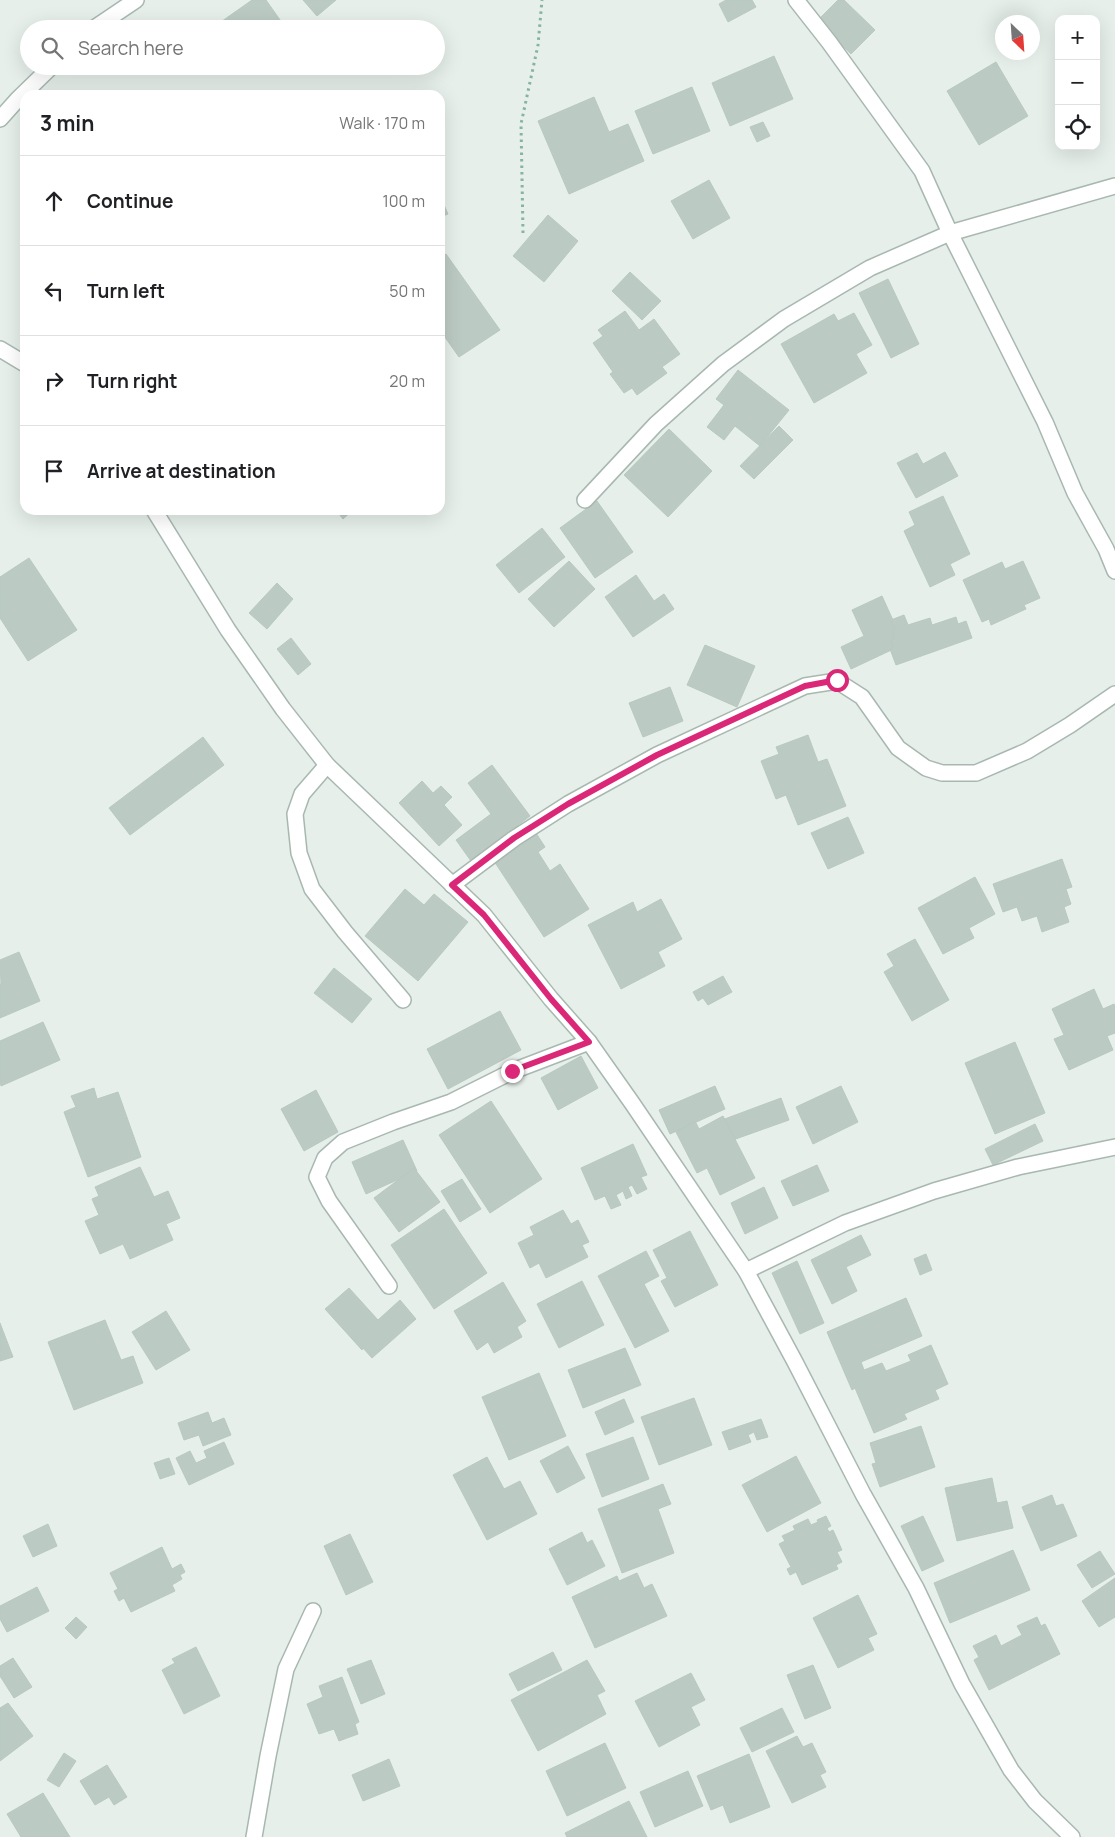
<!DOCTYPE html>
<meta charset="utf-8">
<style>
:root{--surface:#fff;--page:#f2f2f2;--text:#202124;--muted:#757577;--line:#e0e0e0}
body{margin:0;font-family:Manrope,sans-serif;background:var(--page);color:var(--text)}
.controls{position:absolute;right:15px;top:15px;display:grid;overflow:hidden;border-radius:10px;box-shadow:0 5px 20px #0002}
.controls button{width:45px;height:45px;display:grid;place-items:center;padding:0;border:0;border-bottom:1px solid var(--line);background:var(--surface);color:var(--text);font:25px sans-serif}
.compass{position:absolute;left:995px;top:15px;width:45px;height:45px;border-radius:50%;background:var(--surface);box-shadow:0 5px 20px #0002;rotate:155deg}
.stop{position:absolute;width:15px;height:15px;margin:-11px;border:4px solid #db2777;border-radius:50%;background:#fff}
.stop.end{background:#db2777;border-color:#fff;box-shadow:0 1px 5px #0008}
.list{margin:0;padding:0;list-style:none}
h2{display:flex;justify-content:space-between;align-items:center;height:65px;margin:0;padding:0 20px;font-size:21px}
h2 small{font-size:16px;font-weight:400;color:var(--muted)}
.list li{display:grid;grid-template-columns:32px 1fr auto;gap:15px;align-items:center;box-sizing:border-box;height:90px;padding:0 20px;border-top:1px solid var(--line)}
.list b{display:block;font-size:19px;white-space:nowrap}
.list em{font-size:16px;font-style:normal;color:var(--muted)}
.icon{flex:none;width:28px;height:28px;fill:none;stroke:currentColor;stroke-width:2;stroke-linecap:round;stroke-linejoin:round}
.map{position:relative;flex:none;width:1115px;height:1837px;overflow:hidden}
.search{position:absolute;background:var(--surface);box-shadow:0 5px 20px #0002;left:20px;top:20px;width:425px;height:55px;display:flex;align-items:center;gap:12px;box-sizing:border-box;padding:0 18px;border-radius:28px;color:var(--muted);font-size:19px}
.panel{position:absolute;background:var(--surface);box-shadow:0 5px 20px #0002;left:20px;top:90px;width:425px;height:425px;border-radius:15px}
.map>svg:first-child{display:block}
</style>
<div class="map">
<svg width="1115" height="1837" viewBox="0 0 1115 1837">
<rect width="100%" height="100%" fill="#e6efea"/>
<g fill="#bbcac3" stroke="#b8c9c1">
<polygon points="252,0 266,0 285,27 282,29 221,29 218,24"/>
<polygon points="303,0 336,0 317,16"/>
<polygon points="726,0 752,0 756,7 728,22 719,4"/>
<polygon points="838,0 844,0 875,30 851,54 817,21"/>
<polygon points="774,56 793,99 730,126 712,83"/>
<polygon points="996,62 1028,116 979,145 947,91"/>
<polygon points="692,87 710,131 653,154 635,111"/>
<polygon points="594,97 609,132 628,124 644,161 569,194 538,121"/>
<polygon points="763,122 770,136 757,142 750,127"/>
<polygon points="709,180 730,218 693,239 671,201"/>
<polygon points="440,196 448,214 440,217"/>
<polygon points="548,215 578,241 544,282 513,256"/>
<polygon points="446,254 500,330 459,357 442,333 440,335 440,258"/>
<polygon points="630,272 661,301 642,320 612,291"/>
<polygon points="888,279 919,344 891,358 859,293"/>
<polygon points="625,311 639,330 654,319 680,354 662,367 667,373 637,395 632,388 624,393 610,374 613,372 593,343 603,336 598,330"/>
<polygon points="854,313 872,345 856,354 867,373 814,403 781,344 834,314 838,321"/>
<polygon points="738,370 789,410 760,446 735,426 724,440 707,427 724,405 716,399"/>
<polygon points="779,426 793,440 754,479 740,466"/>
<polygon points="669,429 712,471 668,517 624,475"/>
<polygon points="945,452 958,476 916,498 897,463 917,453 923,464"/>
<polygon points="943,496 970,554 950,564 955,575 930,587 904,531 915,525 909,512"/>
<polygon points="597,501 633,552 595,578 560,528"/>
<polygon points="336,510 353,510 343,519"/>
<polygon points="542,528 565,557 519,593 496,565"/>
<polygon points="29,558 77,630 28,661 0,618 0,577"/>
<polygon points="569,561 595,589 554,627 528,599"/>
<polygon points="1023,561 1040,598 1024,605 1026,609 991,625 989,619 982,622 963,580 1002,562 1005,569"/>
<polygon points="636,575 654,601 664,594 674,609 633,637 605,597"/>
<polygon points="277,583 293,599 267,629 249,613"/>
<polygon points="882,596 897,629 895,630 902,645 851,669 841,647 864,636 852,610"/>
<polygon points="904,615 908,625 930,618 932,625 956,617 958,624 966,621 972,638 896,665 890,649 893,648 891,641 894,639 892,631 895,630 891,620"/>
<polygon points="291,638 311,664 298,675 277,649"/>
<polygon points="705,645 755,666 737,707 687,685"/>
<polygon points="670,687 683,721 643,737 629,703"/>
<polygon points="808,735 818,762 827,759 846,806 798,825 786,795 776,799 761,761 779,754 776,747"/>
<polygon points="203,737 224,765 130,835 109,808"/>
<polygon points="492,765 530,816 471,861 456,840 491,814 468,783"/>
<polygon points="422,781 433,793 441,786 452,797 444,805 462,825 439,846 399,803"/>
<polygon points="848,817 864,853 828,869 811,833"/>
<polygon points="536,833 545,847 538,852 550,871 560,864 589,909 544,937 494,861"/>
<polygon points="1062,859 1072,887 1066,889 1071,904 1064,907 1069,922 1042,932 1037,916 1022,921 1017,907 1003,912 993,884"/>
<polygon points="975,877 995,914 969,928 974,938 943,954 918,908"/>
<polygon points="405,889 424,905 434,894 468,922 418,981 365,936"/>
<polygon points="661,899 682,939 658,952 665,966 621,989 588,925 633,902 637,912"/>
<polygon points="915,939 949,1000 912,1021 884,972 894,966 887,954"/>
<polygon points="19,952 40,1001 0,1018 0,984 1,984 0,960"/>
<polygon points="334,968 372,999 352,1023 314,993"/>
<polygon points="723,976 732,992 708,1005 703,998 698,1001 693,992"/>
<polygon points="1094,989 1103,1009 1114,1004 1115,1007 1115,1033 1107,1036 1113,1050 1069,1070 1054,1039 1064,1035 1052,1009"/>
<polygon points="500,1011 521,1050 448,1089 427,1049"/>
<polygon points="43,1022 60,1060 1,1086 0,1082 0,1041"/>
<polygon points="1015,1042 1045,1113 995,1134 965,1063"/>
<polygon points="581,1056 598,1088 558,1110 541,1078"/>
<polygon points="715,1086 725,1109 670,1134 659,1110"/>
<polygon points="841,1086 858,1122 813,1144 796,1107"/>
<polygon points="94,1088 97,1099 118,1092 141,1157 88,1177 64,1112 76,1107 71,1096"/>
<polygon points="316,1090 338,1132 304,1151 281,1109"/>
<polygon points="781,1098 789,1120 730,1141 722,1120"/>
<polygon points="491,1101 542,1179 490,1213 439,1135"/>
<polygon points="723,1116 755,1178 720,1195 707,1168 697,1173 676,1132 695,1121 699,1129"/>
<polygon points="1035,1124 1043,1141 993,1165 985,1149"/>
<polygon points="403,1140 417,1171 366,1194 352,1162"/>
<polygon points="633,1144 647,1175 641,1177 647,1189 637,1194 632,1185 628,1187 632,1196 626,1199 623,1191 616,1195 621,1205 611,1209 605,1196 595,1200 581,1168"/>
<polygon points="817,1165 829,1191 793,1206 781,1181"/>
<polygon points="140,1167 154,1197 168,1191 180,1218 166,1224 173,1240 130,1259 123,1244 100,1254 85,1221 99,1215 92,1199 99,1196 95,1187"/>
<polygon points="414,1168 440,1202 399,1232 374,1198"/>
<polygon points="462,1179 481,1209 460,1222 441,1191"/>
<polygon points="764,1187 778,1218 745,1234 731,1203"/>
<polygon points="444,1209 487,1273 434,1309 391,1245"/>
<polygon points="563,1210 571,1224 578,1220 589,1242 582,1245 588,1257 546,1278 539,1263 530,1268 518,1243 534,1235 530,1227"/>
<polygon points="690,1231 718,1285 675,1307 661,1281 667,1278 653,1250"/>
<polygon points="861,1235 871,1255 846,1267 857,1291 832,1304 811,1260"/>
<polygon points="646,1251 659,1276 644,1284 669,1331 635,1348 598,1276"/>
<polygon points="926,1254 932,1270 920,1275 914,1259"/>
<polygon points="797,1261 824,1323 800,1334 772,1273"/>
<polygon points="582,1281 604,1325 559,1348 537,1304"/>
<polygon points="503,1282 526,1321 517,1327 522,1337 494,1353 488,1342 477,1350 454,1311"/>
<polygon points="349,1288 378,1320 400,1300 416,1319 372,1358 363,1348 362,1350 325,1309"/>
<polygon points="906,1298 922,1336 861,1362 864,1370 882,1363 886,1371 911,1361 908,1355 931,1345 948,1384 935,1390 939,1399 904,1414 907,1419 874,1433 855,1388 852,1390 827,1332"/>
<polygon points="166,1311 190,1350 156,1370 132,1332"/>
<polygon points="105,1320 121,1360 133,1356 143,1383 74,1410 48,1342"/>
<polygon points="0,1323 13,1357 0,1361"/>
<polygon points="625,1348 641,1385 583,1408 568,1370"/>
<polygon points="539,1373 566,1436 509,1460 482,1397"/>
<polygon points="694,1398 712,1445 659,1465 641,1417"/>
<polygon points="624,1399 634,1422 605,1435 595,1412"/>
<polygon points="208,1412 212,1423 224,1418 231,1435 203,1446 199,1435 184,1440 178,1423"/>
<polygon points="761,1419 768,1437 757,1440 754,1432 748,1435 751,1442 729,1450 722,1432"/>
<polygon points="921,1426 935,1467 880,1487 872,1464 876,1463 870,1443"/>
<polygon points="633,1437 649,1479 602,1497 586,1454"/>
<polygon points="224,1442 234,1464 189,1485 176,1458 190,1451 196,1463 207,1458 204,1451"/>
<polygon points="568,1446 585,1478 557,1493 540,1461"/>
<polygon points="796,1456 821,1503 767,1532 742,1485"/>
<polygon points="487,1457 504,1489 520,1481 537,1514 487,1540 453,1475"/>
<polygon points="169,1458 175,1474 160,1479 154,1463"/>
<polygon points="992,1478 997,1503 1007,1501 1013,1528 957,1541 945,1488"/>
<polygon points="663,1484 671,1504 658,1509 674,1553 622,1573 598,1509"/>
<polygon points="1052,1495 1056,1506 1063,1504 1077,1536 1041,1551 1022,1507"/>
<polygon points="826,1516 831,1526 827,1528 829,1532 833,1530 842,1550 837,1552 842,1562 836,1565 838,1569 802,1585 796,1572 790,1575 787,1569 791,1567 779,1544 785,1541 782,1536 795,1530 793,1526 808,1519 811,1525 818,1522 817,1520"/>
<polygon points="923,1516 944,1561 922,1571 901,1526"/>
<polygon points="48,1524 57,1546 33,1557 23,1536"/>
<polygon points="582,1532 587,1543 592,1540 605,1566 567,1585 549,1549"/>
<polygon points="350,1534 373,1582 346,1595 324,1546"/>
<polygon points="162,1547 172,1569 181,1564 185,1572 180,1575 182,1579 172,1585 175,1591 131,1612 124,1598 119,1601 114,1591 118,1589 110,1573"/>
<polygon points="1013,1550 1030,1590 950,1623 934,1583"/>
<polygon points="1100,1551 1115,1574 1092,1588 1077,1565"/>
<polygon points="637,1573 644,1588 652,1584 667,1616 595,1648 572,1597 617,1576 619,1581"/>
<polygon points="1115,1578 1115,1617 1099,1627 1082,1601"/>
<polygon points="37,1587 49,1611 7,1632 0,1619 0,1606"/>
<polygon points="858,1595 877,1634 868,1638 874,1650 838,1668 813,1618"/>
<polygon points="76,1617 87,1627 76,1639 65,1628"/>
<polygon points="1037,1617 1041,1626 1045,1624 1060,1654 989,1690 974,1660 979,1657 973,1646 996,1635 1001,1646 1022,1635 1017,1626"/>
<polygon points="196,1647 220,1696 184,1714 162,1670 175,1663 172,1659"/>
<polygon points="553,1652 562,1670 518,1691 509,1674"/>
<polygon points="13,1658 32,1687 14,1698 0,1676 0,1666"/>
<polygon points="371,1660 385,1694 361,1704 347,1669"/>
<polygon points="587,1660 605,1691 597,1695 606,1714 538,1751 511,1700"/>
<polygon points="813,1665 831,1708 805,1719 787,1675"/>
<polygon points="691,1673 705,1700 691,1707 700,1725 659,1747 635,1701"/>
<polygon points="342,1677 359,1722 355,1724 358,1734 339,1741 334,1729 319,1734 307,1704 323,1697 319,1686"/>
<polygon points="8,1703 33,1736 0,1761 0,1708"/>
<polygon points="782,1708 794,1732 752,1752 740,1728"/>
<polygon points="797,1736 803,1747 812,1743 826,1772 820,1775 826,1787 792,1803 766,1751"/>
<polygon points="605,1743 626,1788 567,1816 546,1771"/>
<polygon points="64,1753 76,1761 59,1787 47,1780"/>
<polygon points="749,1754 770,1807 730,1823 723,1805 711,1810 697,1776"/>
<polygon points="389,1759 400,1786 363,1801 352,1775"/>
<polygon points="107,1765 127,1797 114,1805 109,1797 95,1805 80,1781"/>
<polygon points="688,1771 703,1806 655,1827 640,1792"/>
<polygon points="43,1793 70,1837 21,1837 7,1814"/>
<polygon points="629,1801 647,1837 567,1837 565,1833"/>
</g>
<g fill="none" stroke-linecap="round" stroke-linejoin="round">
<g stroke="#a8b8b1" stroke-width="18">
<g id="street">
<polyline points="796,0 829,42 922,171 950,233 1045,422 1075,493 1106,549 1115,571"/>
<polyline points="93,29 136,0"/>
<polyline points="0,119 17,100 52,66"/>
<polyline points="0,349 25,364"/>
<polyline points="585,500 656,424 723,364 784,319 870,268 950,233 1115,186"/>
<polyline points="154,510 228,630 283,709 327,765 484,915 551,999 589,1042 632,1103 746,1271 795,1362 863,1494 916,1588 962,1684 1011,1770 1035,1801 1072,1837"/>
<polyline points="327,765 302,794 295,814 299,853 312,889 345,932 403,1000"/>
<polyline points="452,885 515,838 568,804 657,755 805,686 837,681 862,697 898,748 926,768 942,773 976,773 1027,751 1070,725 1115,694"/>
<polyline points="746,1271 845,1223 934,1191 1018,1167 1115,1147"/>
<polyline points="389,1286 329,1201 317,1177 325,1158 343,1142 393,1122 451,1102 513,1071 589,1042"/>
<polyline points="254,1837 268,1756 286,1669 313,1611"/>
</g>
</g>
<polyline stroke="#86b3a2" stroke-width="3" stroke-dasharray="2.5 4" stroke-linecap="butt" points="523,233 521,124 538,45 542,0"/>
<use href="#street" stroke="#fff" stroke-width="15"/>
</g>
<g fill="none" stroke-linecap="round" stroke-linejoin="round">
<polyline stroke="#db2777" stroke-width="6" points="512,1071 589,1042 551,999 484,915 452,885 514,838 568,804 657,755 805,686 837,680"/>
</g>
</svg>
<div class="controls">
<button>+</button>
<button>−</button>
<button><svg class="icon" aria-label="locate" viewBox="0 0 24 24"><circle cx="12" cy="12" r="6"/><path d="M12 2v4M12 18v4M2 12h4M18 12h4"/></svg></button>
</div>
<svg class="compass" viewBox="-18 -18 36 36"><path d="M0-13l5 13h-10z" fill="#e53935"/><path d="M0 13l5-13h-10z" fill="#757577"/></svg>
<div class="stop" style="left:837px;top:680px"></div>
<div class="stop end" style="left:512px;top:1071px"></div>
<div class="search"><svg class="icon" aria-label="search" viewBox="0 0 24 24"><circle cx="10" cy="10" r="6"/><path d="M15 15l6 6"/></svg>Search here</div>
<section class="panel">
<h2>3 min<small>Walk · 170 m</small></h2>
<ul class="list">
<li><svg class="icon" aria-label="ahead" viewBox="0 0 24 24"><path d="M12 20V5M6 11l6-6 6 6"/></svg><div><b>Continue</b></div><em>100 m</em></li>
<li><svg class="icon" aria-label="left" viewBox="0 0 24 24"><path d="M17 20v-9H6M10 6l-5 5 5 5"/></svg><div><b>Turn left</b></div><em>50 m</em></li>
<li><svg class="icon" aria-label="right" viewBox="0 0 24 24"><path d="M7 20v-9h11M14 6l5 5-5 5"/></svg><div><b>Turn right</b></div><em>20 m</em></li>
<li><svg class="icon" aria-label="arrive" viewBox="0 0 24 24"><path d="M6 21V4h12l-3 4 3 4H6"/></svg><div><b>Arrive at destination</b></div></li>
</ul>
</section>
</div>
